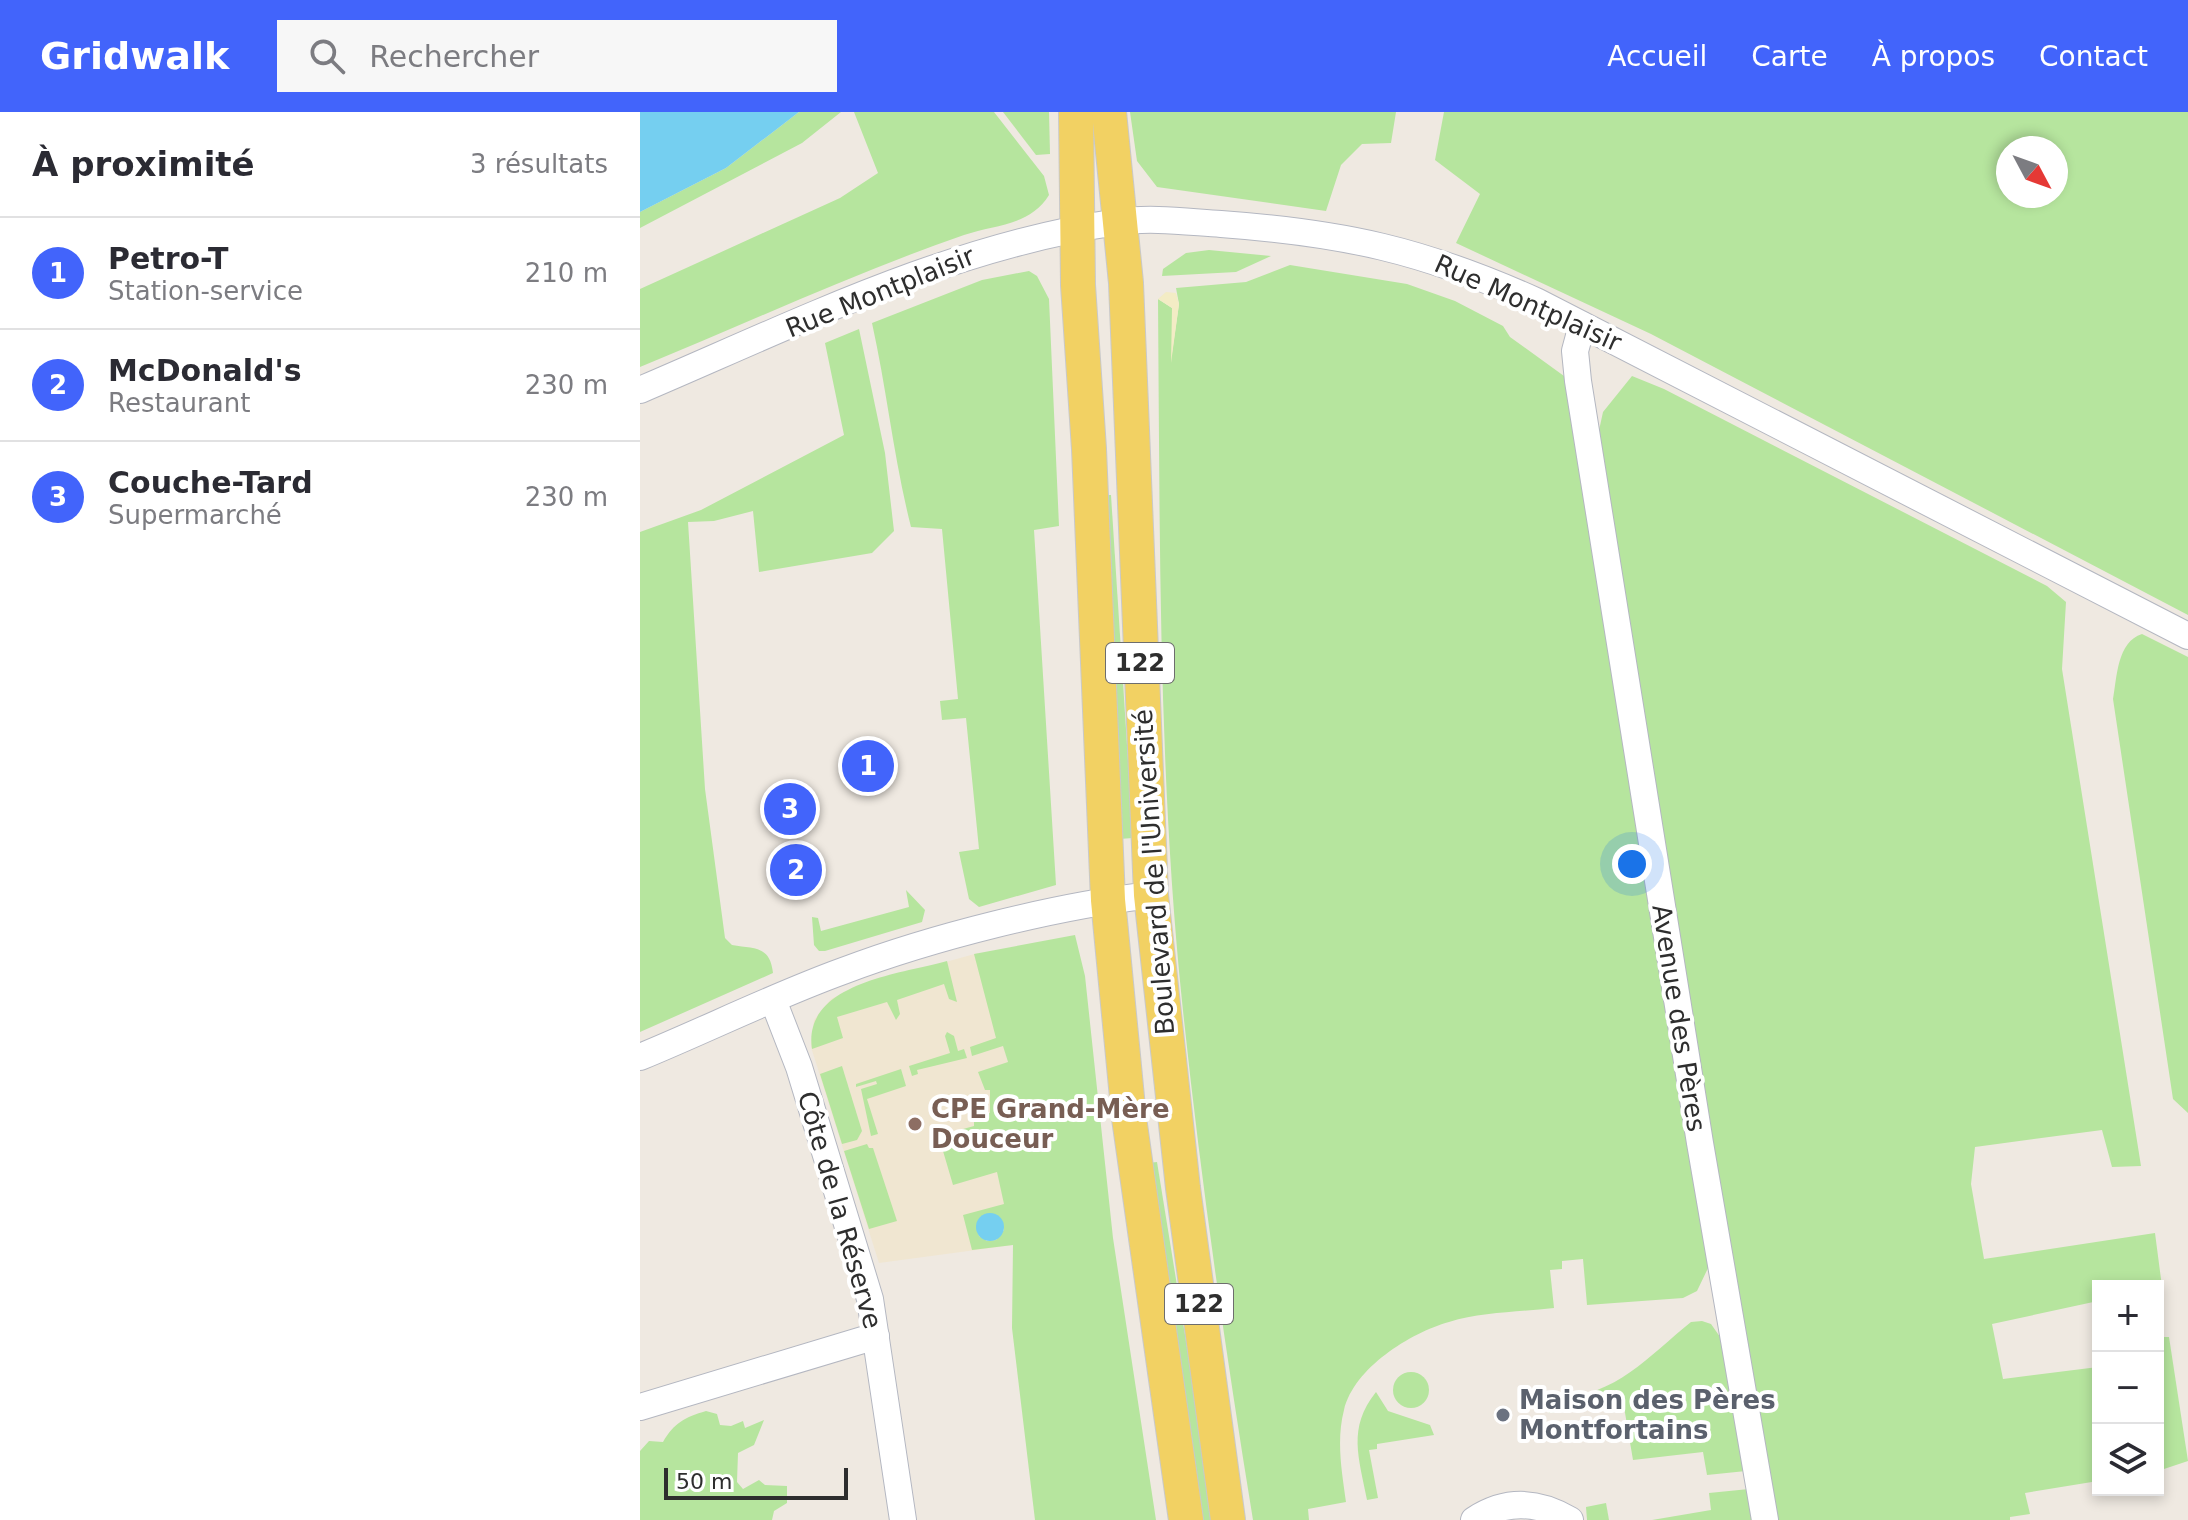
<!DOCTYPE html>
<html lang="fr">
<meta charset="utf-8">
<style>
:root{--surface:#fff;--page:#f7f7f7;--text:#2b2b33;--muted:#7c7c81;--line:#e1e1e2;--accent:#4264fb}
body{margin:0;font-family:"DejaVu Sans",sans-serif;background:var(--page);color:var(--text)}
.controls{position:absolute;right:24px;bottom:24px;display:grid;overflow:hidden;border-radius:0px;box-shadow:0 4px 12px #0003}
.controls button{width:72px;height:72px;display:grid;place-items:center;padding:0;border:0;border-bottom:2px solid var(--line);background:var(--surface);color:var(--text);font:40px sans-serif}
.compass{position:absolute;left:1356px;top:24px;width:72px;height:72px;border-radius:50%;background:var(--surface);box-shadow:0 4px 12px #0003;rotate:131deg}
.scale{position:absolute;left:24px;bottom:20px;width:184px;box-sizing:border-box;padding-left:8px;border:4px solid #2e2e2e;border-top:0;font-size:22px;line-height:28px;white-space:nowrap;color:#2e2e2e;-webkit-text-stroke:6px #fff;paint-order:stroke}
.you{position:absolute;left:992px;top:752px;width:28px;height:28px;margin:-20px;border:6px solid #fff;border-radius:50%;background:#1a73e8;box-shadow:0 0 0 12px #1a73e833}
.badge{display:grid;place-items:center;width:52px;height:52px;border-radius:50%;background:var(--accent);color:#fff;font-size:26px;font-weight:700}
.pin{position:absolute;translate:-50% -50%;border:4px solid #fff;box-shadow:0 2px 8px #0006}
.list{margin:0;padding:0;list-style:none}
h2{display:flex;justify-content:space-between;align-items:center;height:104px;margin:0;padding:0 32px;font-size:34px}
h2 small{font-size:26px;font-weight:400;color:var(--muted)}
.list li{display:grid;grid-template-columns:52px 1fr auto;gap:24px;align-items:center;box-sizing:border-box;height:112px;padding:0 32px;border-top:2px solid var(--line)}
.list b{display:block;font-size:30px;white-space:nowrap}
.list p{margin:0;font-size:26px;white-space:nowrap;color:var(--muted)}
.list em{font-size:26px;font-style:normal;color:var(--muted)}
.icon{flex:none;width:44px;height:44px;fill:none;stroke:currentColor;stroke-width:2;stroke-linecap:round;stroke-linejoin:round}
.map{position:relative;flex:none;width:1548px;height:1408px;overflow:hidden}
header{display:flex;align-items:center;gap:48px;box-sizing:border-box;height:112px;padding:0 40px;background:var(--accent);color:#fff}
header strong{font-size:38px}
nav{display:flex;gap:44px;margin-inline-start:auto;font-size:28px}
.search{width:560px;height:72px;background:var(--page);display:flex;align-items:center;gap:20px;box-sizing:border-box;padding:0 28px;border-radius:0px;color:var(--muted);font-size:30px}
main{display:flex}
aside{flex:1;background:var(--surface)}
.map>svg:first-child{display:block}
</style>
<header>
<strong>Gridwalk</strong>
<div class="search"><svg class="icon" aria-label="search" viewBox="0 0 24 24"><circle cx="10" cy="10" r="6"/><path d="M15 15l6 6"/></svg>Rechercher</div>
<nav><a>Accueil</a><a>Carte</a><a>À propos</a><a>Contact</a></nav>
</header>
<main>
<aside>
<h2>À proximité<small>3 résultats</small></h2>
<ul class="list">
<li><span class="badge">1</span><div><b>Petro-T</b><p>Station-service</p></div><em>210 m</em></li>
<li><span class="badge">2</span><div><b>McDonald's</b><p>Restaurant</p></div><em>230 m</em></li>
<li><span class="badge">3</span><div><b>Couche-Tard</b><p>Supermarché</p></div><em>230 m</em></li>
</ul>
</aside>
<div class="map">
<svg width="1548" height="1408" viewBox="0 0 1548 1408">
<rect width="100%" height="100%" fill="#efe9e1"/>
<polygon fill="#f0e6d1" points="338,841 373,969 373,1133 239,1151 171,935 174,908 191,887 213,876"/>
<g fill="#b6e59e" fill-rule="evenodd">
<polygon points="159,0 201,0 162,31 0,116 0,100 86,56"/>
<path d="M214,0H354L404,64L409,83C390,114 356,112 324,123C214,161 108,211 0,255V177L200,86L238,61Z"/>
<polygon points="363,0 409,0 410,42 396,43"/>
<polygon points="490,0 756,0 751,31 722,32 701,53 686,99 517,75 497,49"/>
<path d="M804,0H1548V503L1011,222L816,131L840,82L795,48ZM1416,36V84H1368V36Z"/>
<polygon points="569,138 631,144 596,160 522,164 523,157 546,141"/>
<path d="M650,153L767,172L815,189L863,214L870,225L924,264L1069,1154L1057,1179L1043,1186L947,1193L943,1147L922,1149V1157L910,1158L914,1196C880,1200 842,1200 809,1210C770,1221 714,1256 704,1298C696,1329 702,1360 706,1390L668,1397L669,1408H613C585,1236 560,1063 542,889C518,656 520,421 518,187L532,196V241L539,192L536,176L606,170Z"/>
<path d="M389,159L397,164L409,187L419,414L394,418L416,773L339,795L329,787L319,740L339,737L326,606L302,608L300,589L318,587L302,417L271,415C254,348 247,279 232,211L342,168Z"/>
<path d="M219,217L245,341L254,419L232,441L119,460L113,399L74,409L48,410L65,677L85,826L92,833C114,837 130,833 133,861L0,920V420L61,398L204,323L185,231Z"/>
<polygon points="992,264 1024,277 1407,474 1426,490 1422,557 1501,1054 1472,1055 1462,1018 1335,1035 1331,1072 1344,1147 1515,1121 1524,1190 1518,1191 1518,1174 1458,1174 1458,1189 1352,1212 1363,1267 1458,1255 1458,1369 1385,1381 1390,1402 1370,1405 1370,1408 1138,1408 1075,1050 958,323 963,300"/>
<polygon points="465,383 471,383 493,726 479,727"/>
<path d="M1502,522L1548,545V1001L1533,987L1473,587C1477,565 1477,530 1502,522Z"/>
<polygon points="266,778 285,798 282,810 185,839 179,839 174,833 172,805 178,806 181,819 269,795"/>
<path d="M435,823L445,864L473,1126L516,1408H395L372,1216L373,1133L332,1138L323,1103L364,1092L357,1060L313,1073L303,1039L305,1022L334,1014V1006L350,1001V978H345L338,960L368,950L363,934L332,944L330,935L356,926L334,842ZM352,1102L360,1106L364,1118L356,1128L347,1129L339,1124L337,1115Z"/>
<path d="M307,849L317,890L309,887L304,872L257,888L260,902L256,908L247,890L197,905L203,926L172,937C162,871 261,862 307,849Z"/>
<polygon points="307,920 314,924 318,939 324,937 327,946 277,958 278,962 272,964 269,954 310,941 305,924"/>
<polygon points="202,954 222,1019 217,1028 202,1032 180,962"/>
<polygon points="261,957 266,974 227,987 238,1022 231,1024 221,977 237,972 236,969 216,975 216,972"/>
<polygon points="227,1032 229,1036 233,1036 257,1109 229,1117 204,1039"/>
<polygon points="517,1050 575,1408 561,1408 508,1051"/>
<path d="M1062,1209L1071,1212L1085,1232L1106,1359L1067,1363L1063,1340L993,1348L983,1289L909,1301L906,1284C970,1291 1005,1247 1051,1210Z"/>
<polygon points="1518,1225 1529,1225 1548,1349 1518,1359"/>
<circle cx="771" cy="1278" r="18"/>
<path d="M736,1280L748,1299L790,1313L794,1323L737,1332V1337L729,1338L738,1386L727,1388C719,1346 707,1316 736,1280Z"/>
<path d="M66,1299L77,1302L80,1313L91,1314L103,1309L105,1316L124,1308L114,1333L98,1341L97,1370L103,1377L119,1368L125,1373L147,1374V1391L134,1399L132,1408H0V1339L9,1329L23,1330C34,1311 45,1305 66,1299Z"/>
<polygon points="1109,1377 1115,1408 1012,1408 1071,1398 1069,1381"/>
<polygon points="966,1391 969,1408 947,1408 946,1395"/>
</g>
<polygon fill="#f3ecc5" points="526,180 536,181 539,192 531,251 532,196 518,187"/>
<g fill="#75cff0">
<polygon points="0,0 159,0 86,56 0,100"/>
<circle cx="350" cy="1115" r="14"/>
</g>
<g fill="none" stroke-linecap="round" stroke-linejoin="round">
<g stroke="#b4b7c1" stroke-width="28">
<g id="minor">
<polyline points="942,213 935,239 938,269 1060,1031 1125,1408"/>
<path d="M0,278C155,212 310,134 478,110C511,105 548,110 581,112C704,121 782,138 896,189L1548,524"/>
<polyline points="133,888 159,955 230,1187 263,1408"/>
<path d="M0,945C68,917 134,884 203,859C293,825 416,794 511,783"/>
<polyline points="0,1295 236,1224"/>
<path d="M834,1408C866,1387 898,1389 930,1408"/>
</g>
</g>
<g stroke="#c9c9c9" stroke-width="36">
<g id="major">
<polyline points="436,0 438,173 449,337 468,788 489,1006 546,1408"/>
<polyline points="469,0 486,171 511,783 543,1076 588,1408"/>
</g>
</g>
<use href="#minor" stroke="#fff" stroke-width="26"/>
<use href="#major" stroke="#f2d163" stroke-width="34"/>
</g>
<circle fill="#8d6e63" stroke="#fff" stroke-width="3" cx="275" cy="1012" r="8"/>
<circle fill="#6b7280" stroke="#fff" stroke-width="3" cx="863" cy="1303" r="8"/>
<g text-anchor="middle" stroke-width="8" stroke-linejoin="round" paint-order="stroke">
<g fill="#fff" stroke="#6d6d6d" stroke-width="2">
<rect x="466" y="531" width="68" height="40" rx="6"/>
<rect x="525" y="1172" width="68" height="40" rx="6"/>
</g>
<g font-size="24" font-weight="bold" fill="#2e2e2e">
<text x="500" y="559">122</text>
<text x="559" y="1200">122</text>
</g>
<g font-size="26" fill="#2e2e2e" stroke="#fff">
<text transform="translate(240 180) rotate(-22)" y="9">Rue Montplaisir</text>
<text transform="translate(888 191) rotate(24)" y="9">Rue Montplaisir</text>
<text transform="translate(514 760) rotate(-94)" y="9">Boulevard de l'Université</text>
<text transform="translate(1039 906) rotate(81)" y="9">Avenue des Pères</text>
<text transform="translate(200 1098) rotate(74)" y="9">Côte de la Réserve</text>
</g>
<g font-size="26" font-weight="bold" fill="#785e54" stroke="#fff" text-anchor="start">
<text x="291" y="1006">CPE Grand-Mère<tspan x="291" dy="30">Douceur</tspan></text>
</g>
<g font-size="26" font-weight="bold" fill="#5b616d" stroke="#fff" text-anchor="start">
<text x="879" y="1297">Maison des Pères<tspan x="879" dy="30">Montfortains</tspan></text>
</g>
</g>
</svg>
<div class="controls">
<button>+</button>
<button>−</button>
<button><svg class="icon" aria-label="layers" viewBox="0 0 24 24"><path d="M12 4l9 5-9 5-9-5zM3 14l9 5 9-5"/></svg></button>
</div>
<svg class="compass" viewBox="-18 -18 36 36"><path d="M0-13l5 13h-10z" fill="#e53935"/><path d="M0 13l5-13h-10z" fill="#7c7c81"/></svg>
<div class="scale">50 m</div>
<div class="you"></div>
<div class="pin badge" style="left:228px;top:654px">1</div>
<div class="pin badge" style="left:156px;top:758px">2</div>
<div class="pin badge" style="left:150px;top:697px">3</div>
</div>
</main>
